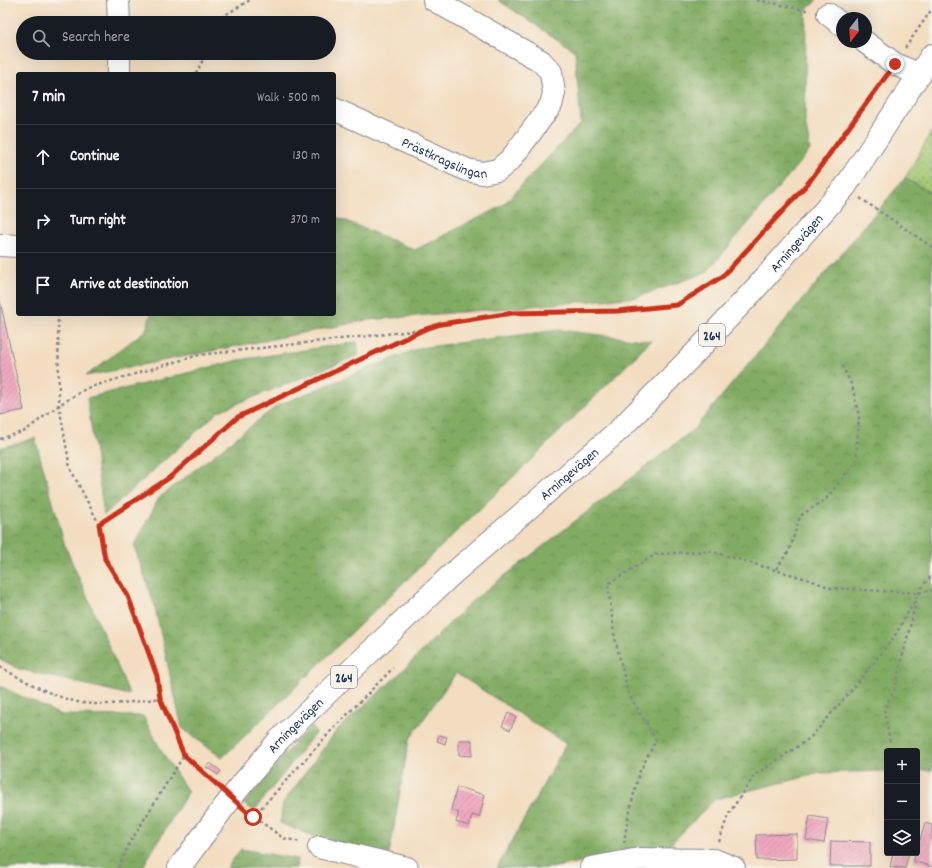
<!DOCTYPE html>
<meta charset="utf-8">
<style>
:root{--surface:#171b24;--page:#242831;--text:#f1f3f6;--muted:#9ea1a6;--line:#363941}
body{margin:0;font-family:Dekko,sans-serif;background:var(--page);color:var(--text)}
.controls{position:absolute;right:12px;bottom:12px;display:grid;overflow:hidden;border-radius:4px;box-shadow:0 4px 16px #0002}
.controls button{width:36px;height:36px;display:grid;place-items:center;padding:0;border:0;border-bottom:1px solid var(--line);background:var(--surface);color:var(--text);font:20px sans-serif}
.compass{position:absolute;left:836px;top:12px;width:36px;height:36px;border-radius:50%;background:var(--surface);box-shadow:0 4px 16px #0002;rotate:197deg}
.stop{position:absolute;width:12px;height:12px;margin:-9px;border:3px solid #c8321e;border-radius:50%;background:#fff}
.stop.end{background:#c8321e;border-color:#fff;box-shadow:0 1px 4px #0008}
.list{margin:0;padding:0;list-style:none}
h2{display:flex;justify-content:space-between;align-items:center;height:52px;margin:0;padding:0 16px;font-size:17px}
h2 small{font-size:13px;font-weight:400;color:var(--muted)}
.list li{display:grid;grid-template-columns:26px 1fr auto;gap:12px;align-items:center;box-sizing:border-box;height:64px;padding:0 16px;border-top:1px solid var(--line)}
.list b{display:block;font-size:15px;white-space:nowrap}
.list em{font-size:13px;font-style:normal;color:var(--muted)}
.icon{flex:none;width:22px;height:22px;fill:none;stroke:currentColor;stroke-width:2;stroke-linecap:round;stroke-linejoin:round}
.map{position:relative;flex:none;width:932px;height:868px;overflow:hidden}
.search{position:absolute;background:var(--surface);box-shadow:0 4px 16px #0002;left:16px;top:16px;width:320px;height:44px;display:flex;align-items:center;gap:10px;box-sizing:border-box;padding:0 14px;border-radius:22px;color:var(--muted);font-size:15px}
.panel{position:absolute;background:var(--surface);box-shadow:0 4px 16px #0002;left:16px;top:72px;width:320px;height:244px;border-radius:4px}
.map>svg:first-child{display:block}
</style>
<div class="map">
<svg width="932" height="868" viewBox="0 0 932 868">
<defs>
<pattern id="grass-dots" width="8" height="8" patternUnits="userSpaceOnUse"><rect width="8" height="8" fill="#a3c771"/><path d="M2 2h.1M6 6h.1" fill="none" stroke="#84a260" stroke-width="1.8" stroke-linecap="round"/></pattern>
<pattern id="forest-crowns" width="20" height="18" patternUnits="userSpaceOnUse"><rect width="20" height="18" fill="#82ac63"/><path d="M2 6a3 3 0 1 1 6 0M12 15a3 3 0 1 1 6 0" fill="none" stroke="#6a8c55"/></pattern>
<pattern id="building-hatch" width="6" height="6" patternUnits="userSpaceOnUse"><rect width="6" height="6" fill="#f0a8bf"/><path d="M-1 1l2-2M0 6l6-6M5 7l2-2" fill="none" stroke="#c2899e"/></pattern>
</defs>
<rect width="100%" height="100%" fill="#f7f3e8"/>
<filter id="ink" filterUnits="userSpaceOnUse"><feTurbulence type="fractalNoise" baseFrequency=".025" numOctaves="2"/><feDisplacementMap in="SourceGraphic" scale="8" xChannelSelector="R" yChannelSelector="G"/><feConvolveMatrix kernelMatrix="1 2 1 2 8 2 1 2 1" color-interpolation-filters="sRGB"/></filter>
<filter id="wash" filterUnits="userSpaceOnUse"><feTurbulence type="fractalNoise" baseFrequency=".012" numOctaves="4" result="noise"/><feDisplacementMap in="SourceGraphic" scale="16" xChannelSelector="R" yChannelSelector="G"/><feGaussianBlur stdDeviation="0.9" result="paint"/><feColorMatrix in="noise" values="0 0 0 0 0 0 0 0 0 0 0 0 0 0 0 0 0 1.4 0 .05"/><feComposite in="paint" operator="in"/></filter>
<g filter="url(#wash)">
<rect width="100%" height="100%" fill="#f3ddc0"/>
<polygon fill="url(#grass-dots)" stroke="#5f7b68" points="932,131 932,194 905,178"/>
<g fill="url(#forest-crowns)" stroke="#4e6e60">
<polygon points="498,0 817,0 806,10 805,120 810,150 707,272 638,297 368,320 86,376 146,330 151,314 334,314 334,216 415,250 502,206 581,123 575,51"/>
<polygon points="905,178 932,194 932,770 917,771 917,751 887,751 887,771 821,773 715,799 670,845 550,868 497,868 566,744 456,673 409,740 389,855 321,839 280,823 283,803 337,730 395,678 471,602 694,429"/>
<polygon points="559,330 651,341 542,449 222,758 182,728 154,604 134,546 159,498 278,405 419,348"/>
<polygon points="357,342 359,355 219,411 104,515 87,398 239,360"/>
<polygon points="35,438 65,546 130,695 19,669 0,659 0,448"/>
<polygon points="0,686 61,715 143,716 161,750 188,792 142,868 0,868"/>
<polygon points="312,726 316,732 254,811 244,804 296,741"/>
<polygon points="241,849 298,859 296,868 227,868"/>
</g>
<g id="blocks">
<g fill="url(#building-hatch)">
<polygon points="0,301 24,410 0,415"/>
<polygon points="508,713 516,717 510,730 502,726"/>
<polygon points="439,735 447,737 445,744 437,741"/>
<polygon points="459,740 472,740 472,756 459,755"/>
<polygon points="210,763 221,771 218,775 206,767"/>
<polygon points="457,787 485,795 479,817 472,815 469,826 456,822 459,813 451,810"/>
<polygon points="810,816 828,819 824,843 806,840"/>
<polygon points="925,823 932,825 932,867 913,861 916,853 917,853 917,849"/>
<polygon points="797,834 797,859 757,860 756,835"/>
<polygon points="831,841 870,842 870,866 830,866"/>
<polygon points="893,853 909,853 905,868 890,867"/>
</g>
</g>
</g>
<g filter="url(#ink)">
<use href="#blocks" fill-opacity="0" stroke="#87868f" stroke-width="1"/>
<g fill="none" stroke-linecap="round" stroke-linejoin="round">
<g stroke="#87868f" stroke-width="24">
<g id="minor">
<polyline points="118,0 119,23"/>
<polyline points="828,14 842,25"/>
<polyline points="865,42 895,64 920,75"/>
<polyline points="119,53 119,74"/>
<path id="s1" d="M334,109L467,170L482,173L498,170L511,159L551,105L554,93L551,72L541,61L434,0"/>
<polyline points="0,245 18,246"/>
<polyline points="319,847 407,868"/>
<polyline points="591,868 639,859 714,860 734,868"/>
</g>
</g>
<g stroke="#87868f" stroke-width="24">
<g id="major">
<path id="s2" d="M243,783L279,740L347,674L450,576L618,431L697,351L755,289L845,187L932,55"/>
<polyline points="179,868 225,806"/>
</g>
</g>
<g stroke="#87868f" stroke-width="2.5" stroke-dasharray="3 3" stroke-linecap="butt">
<polyline points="757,0 810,11"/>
<polyline points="219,23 222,17 250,0"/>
<polyline points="905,48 932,9"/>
<polyline points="196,74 206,53"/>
<polyline points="860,198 932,247"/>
<polyline points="58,314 59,405 70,468 99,524 105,559 128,596 157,676 160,698"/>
<polyline points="0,439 25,431 59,405 87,388 199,355 421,330"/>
<polyline points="99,524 169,478 238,417 423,330 441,324 512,313 618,311 677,305 723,276 809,182 884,79"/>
<polyline points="776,569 789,551 800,516 826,499 856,461 859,416 852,386 841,363"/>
<path d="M0,667C25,681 51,696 78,702C101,707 136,702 160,698L184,755L218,786"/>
<polyline points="890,742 884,710 895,687 917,598"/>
<polyline points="245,810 283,838 301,842"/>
<polyline points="253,817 332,730 393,668"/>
<polyline points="719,842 728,815 754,776 810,738 850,692 894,637 923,586 932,575"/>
<polyline points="624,843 627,823 639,773 656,740 628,693 614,634 608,584 656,554 710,551 810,580 831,588 918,593 932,590"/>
<polyline points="118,868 129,844 184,755"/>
</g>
<use href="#minor" stroke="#fff" stroke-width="22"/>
<use href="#major" stroke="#fff" stroke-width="22"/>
<g stroke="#87868f" stroke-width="24" stroke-linecap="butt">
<polyline id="major-bridge" points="225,806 243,783"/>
</g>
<use href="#major-bridge" stroke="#fff" stroke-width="22"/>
</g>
</g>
<g fill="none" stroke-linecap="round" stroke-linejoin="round" filter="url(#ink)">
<polyline stroke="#c8321e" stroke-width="5" points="253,817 184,755 160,698 157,676 128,596 105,559 99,524 169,478 238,417 423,330 441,324 512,313 618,311 677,305 723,276 809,182 895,64"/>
</g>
<g text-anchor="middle" stroke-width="3" stroke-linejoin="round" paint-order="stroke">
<g fill="#f7f3e8" stroke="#5d6a87" stroke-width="1">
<rect x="699" y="324" width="26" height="22" rx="3"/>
<rect x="331" y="666" width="26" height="22" rx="3"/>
</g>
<g font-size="13" font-weight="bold" fill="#1b2f5e">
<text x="712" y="340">264</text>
<text x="344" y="682">264</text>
</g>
<g font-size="14" fill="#1b2f5e" stroke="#f7f3e8">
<text dy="5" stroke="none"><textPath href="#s1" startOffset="121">Prästkragslingan</textPath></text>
<text dy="5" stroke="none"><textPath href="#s2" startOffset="774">Arningevägen</textPath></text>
<text dy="5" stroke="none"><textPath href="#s2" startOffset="450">Arningevägen</textPath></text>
<text dy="5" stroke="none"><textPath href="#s2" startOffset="78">Arningevägen</textPath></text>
</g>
</g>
</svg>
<div class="controls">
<button>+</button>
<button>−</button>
<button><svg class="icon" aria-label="layers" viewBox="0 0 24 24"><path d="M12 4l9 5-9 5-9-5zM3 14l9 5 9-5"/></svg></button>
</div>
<svg class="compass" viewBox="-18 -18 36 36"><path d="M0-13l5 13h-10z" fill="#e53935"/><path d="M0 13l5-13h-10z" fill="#9ea1a6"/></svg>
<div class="stop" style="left:253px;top:817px"></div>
<div class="stop end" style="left:895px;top:64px"></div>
<div class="search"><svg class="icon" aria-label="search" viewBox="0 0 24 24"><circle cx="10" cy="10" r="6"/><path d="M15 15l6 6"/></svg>Search here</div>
<section class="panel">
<h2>7 min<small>Walk · 500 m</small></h2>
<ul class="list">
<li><svg class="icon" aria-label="ahead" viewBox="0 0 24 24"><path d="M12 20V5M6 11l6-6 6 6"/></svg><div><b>Continue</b></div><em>130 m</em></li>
<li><svg class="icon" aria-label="right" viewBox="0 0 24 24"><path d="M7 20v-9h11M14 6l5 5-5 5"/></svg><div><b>Turn right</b></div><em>370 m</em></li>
<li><svg class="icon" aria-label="arrive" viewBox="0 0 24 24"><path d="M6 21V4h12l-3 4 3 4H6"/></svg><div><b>Arrive at destination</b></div></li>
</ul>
</section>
</div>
